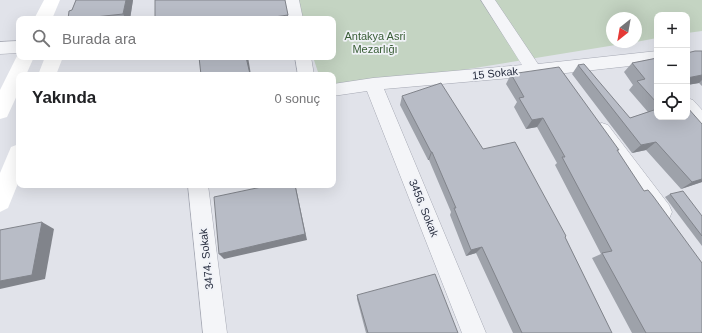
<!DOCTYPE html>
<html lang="tr">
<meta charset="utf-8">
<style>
:root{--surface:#fff;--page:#f2f2f2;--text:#202124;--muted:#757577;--line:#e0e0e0}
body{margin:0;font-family:Arial,sans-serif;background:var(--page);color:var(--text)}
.controls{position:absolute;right:12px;top:12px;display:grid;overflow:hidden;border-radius:8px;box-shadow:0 4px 16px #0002}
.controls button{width:36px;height:36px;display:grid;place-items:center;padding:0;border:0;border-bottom:1px solid var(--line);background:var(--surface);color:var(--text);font:20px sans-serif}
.compass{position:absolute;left:606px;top:12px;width:36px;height:36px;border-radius:50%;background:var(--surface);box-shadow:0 4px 16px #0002;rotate:211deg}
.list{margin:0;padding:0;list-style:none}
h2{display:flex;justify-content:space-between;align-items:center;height:52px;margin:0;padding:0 16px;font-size:17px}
h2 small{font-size:13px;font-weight:400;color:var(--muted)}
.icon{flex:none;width:22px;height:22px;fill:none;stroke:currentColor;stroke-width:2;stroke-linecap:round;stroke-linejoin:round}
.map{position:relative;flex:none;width:702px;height:333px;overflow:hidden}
.search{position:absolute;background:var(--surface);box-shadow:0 4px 16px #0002;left:16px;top:16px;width:320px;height:44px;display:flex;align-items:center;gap:10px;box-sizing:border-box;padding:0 14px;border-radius:8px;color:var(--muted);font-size:15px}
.panel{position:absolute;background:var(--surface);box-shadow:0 4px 16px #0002;left:16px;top:72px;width:320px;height:116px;border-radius:8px}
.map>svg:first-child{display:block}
</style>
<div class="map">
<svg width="702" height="333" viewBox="0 0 702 333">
<rect width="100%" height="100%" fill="#e1e3ea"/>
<polygon fill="#c4d4c2" points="296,0 702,0 702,31 687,33 687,15 657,15 657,38 636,42 636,18 612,18 612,42 634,42 333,91 333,75 319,75 313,57 333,57 333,19 302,19"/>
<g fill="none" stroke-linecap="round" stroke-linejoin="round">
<g stroke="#a6a9b4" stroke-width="1">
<g id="street">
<polygon points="285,0 299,0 303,19 289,19"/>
<polygon points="481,0 495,0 538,64 657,51 657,63 557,74 384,89 486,333 462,333 367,91 333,96 333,84 373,78 522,65"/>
<polygon points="19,41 19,53 0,54 0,42"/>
<polygon points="295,57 311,57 314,75 298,75"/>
<polygon points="687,98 693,100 702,110 702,129 696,127 687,117"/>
<polygon points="602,123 608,125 669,205 672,212 669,219 662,221 655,219 596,135 593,130 596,125"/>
<polygon points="188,185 208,185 227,333 203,333"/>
</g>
</g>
<use href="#street" fill="#f4f5f8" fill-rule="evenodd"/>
<g fill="#fff" fill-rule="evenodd">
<polygon points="44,0 60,0 52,19 34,19"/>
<polygon points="19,52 19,57 34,57 26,75 19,75 19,91 7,117 0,119 0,90"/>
<polygon points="45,57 63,57 56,75 38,75"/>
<polygon points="19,144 19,181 8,208 0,212 0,173 11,147"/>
</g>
</g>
<g fill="#9ea2aa">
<polygon points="76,0 133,0 130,19 68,19"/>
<polygon points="702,51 702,86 699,83 687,85 687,53"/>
<polygon points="657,58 657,117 702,182 681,189 646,150 632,153 572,74 578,65 630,118 648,112 629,90 633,85 624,72 632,63"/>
<polygon points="511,74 617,151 702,333 632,333 592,258 601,254 555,165 557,163 537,127 526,129 514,107 517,102 506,84"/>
<polygon points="402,96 483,149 565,237 612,333 513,333 476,253 466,256 450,215 451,212 429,160 428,160 400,105"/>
<polygon points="670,194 702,216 702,246 665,197"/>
<polygon points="357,295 458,333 366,333 357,299"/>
</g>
<g fill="#81848b">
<polygon points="126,0 133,0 130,19 126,19 123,14"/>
<polygon points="288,15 288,19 261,19"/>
<polygon points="246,57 248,57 251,75 245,75"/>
<polygon points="702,75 702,80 699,83 687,85 687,78"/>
<polygon points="543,118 537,127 526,129 532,120"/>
<polygon points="656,142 646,150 632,153 641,145"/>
<polygon points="431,152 432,152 429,160 428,160"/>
<polygon points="702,179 702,182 681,189 692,182"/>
<polygon points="295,185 296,188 307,240 224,259 219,254"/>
<polygon points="42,222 54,229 45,279 0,289 0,281"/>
<polygon points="482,247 476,253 466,256 471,250"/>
</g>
<g fill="#b8bcc6" stroke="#81848b">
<polygon points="76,0 126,0 123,14 95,17 94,19 68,19 69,11 72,10"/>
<polygon points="155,0 285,0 288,15 261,19 155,19"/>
<polygon points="695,51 702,51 702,75 687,78 687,53"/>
<polygon points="199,57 246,57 250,74 245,75 201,75"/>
<polygon points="657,58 657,103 637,81 645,79 632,63"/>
<polygon points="584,64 630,118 657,109 657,117 687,117 687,107 702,124 702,179 692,182 656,142 641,145 578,65"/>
<polygon points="559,67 619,150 617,150 644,191 648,190 653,196 702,263 702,333 646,333 602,253 612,251 562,157 565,157 543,118 532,120 519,98 524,97 511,74"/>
<polygon points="441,83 483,149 515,142 566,236 565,237 612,333 522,333 482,247 471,250 454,208 456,208 432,152 431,152 402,96"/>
<polygon points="271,185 295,185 305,234 219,254 214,197"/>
<polygon points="683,191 702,216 702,236 670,194"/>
<polygon points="42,222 32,275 0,281 0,230"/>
<polygon points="435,274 458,333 368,333 357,295"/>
</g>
<g text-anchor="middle" stroke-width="3.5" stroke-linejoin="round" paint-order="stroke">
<g font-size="11" fill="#395d36" stroke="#f0f2f7">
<text x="375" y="40">Antakya Asri<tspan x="375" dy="13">Mezarlığı</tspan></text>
</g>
<g font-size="11" fill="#292f41" stroke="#f0f2f7">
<text transform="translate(495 73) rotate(-6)" y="4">15 Sokak</text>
<text transform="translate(424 208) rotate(68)" y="4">3456. Sokak</text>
<text transform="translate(206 259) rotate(-96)" y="4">3474. Sokak</text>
</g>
</g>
</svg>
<div class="controls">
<button>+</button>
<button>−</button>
<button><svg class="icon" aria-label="locate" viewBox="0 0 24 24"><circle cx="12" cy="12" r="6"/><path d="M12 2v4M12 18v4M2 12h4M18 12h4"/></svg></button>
</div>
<svg class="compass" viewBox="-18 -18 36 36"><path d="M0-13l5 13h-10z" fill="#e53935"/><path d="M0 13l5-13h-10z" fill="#757577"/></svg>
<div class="search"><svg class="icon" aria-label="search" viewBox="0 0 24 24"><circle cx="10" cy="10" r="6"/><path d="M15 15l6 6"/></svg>Burada ara</div>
<section class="panel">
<h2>Yakında<small>0 sonuç</small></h2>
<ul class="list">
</ul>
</section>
</div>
